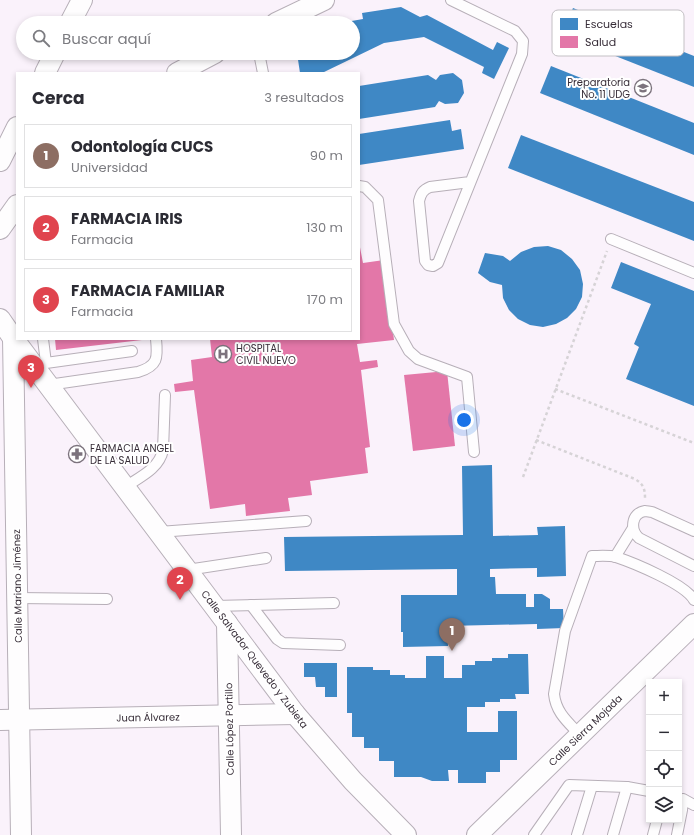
<!DOCTYPE html>
<html lang="es">
<meta charset="utf-8">
<style>
:root{--surface:#fff;--page:#f7f7f7;--text:#2b2b33;--muted:#7c7c81;--line:#e1e1e2;--accent:#b45309}
body{margin:0;font-family:Poppins,sans-serif;background:var(--page);color:var(--text)}
.controls{position:absolute;right:12px;bottom:12px;display:grid;overflow:hidden;border-radius:0px;box-shadow:0 2px 6px #0003}
.controls button{width:36px;height:36px;display:grid;place-items:center;padding:0;border:0;border-bottom:1px solid var(--line);background:var(--surface);color:var(--text);font:20px sans-serif}
.you{position:absolute;left:464px;top:420px;width:14px;height:14px;margin:-10px;border:3px solid #fff;border-radius:50%;background:#1a73e8;box-shadow:0 0 0 6px #1a73e833}
.badge{display:grid;place-items:center;width:26px;height:26px;border-radius:50%;background:var(--accent);color:#fff;font-size:13px;font-weight:700}
.pin{position:absolute;translate:-50% -33px;filter:drop-shadow(0 1px 2px #0008)}
.pin::after{content:'';position:absolute;top:21px;width:14px;height:12px;background:inherit;clip-path:polygon(0 0,100% 0,50% 100%)}
.list{margin:0;padding:0;list-style:none}
h2{display:flex;justify-content:space-between;align-items:center;height:52px;margin:0;padding:0 16px;font-size:17px}
h2 small{font-size:13px;font-weight:400;color:var(--muted)}
.list li{display:grid;grid-template-columns:26px 1fr auto;gap:12px;align-items:center;box-sizing:border-box;height:64px;margin:0 8px 8px;padding:0 8px;border:1px solid var(--line);border-radius:0px}
.list b{display:block;font-size:15px;white-space:nowrap}
.list p{margin:0;font-size:13px;white-space:nowrap;color:var(--muted)}
.list em{font-size:13px;font-style:normal;color:var(--muted)}
.icon{flex:none;width:22px;height:22px;fill:none;stroke:currentColor;stroke-width:2;stroke-linecap:round;stroke-linejoin:round}
.map{position:relative;flex:none;width:694px;height:835px;overflow:hidden}
.search{position:absolute;background:var(--surface);box-shadow:0 2px 6px #0003;left:16px;top:16px;width:344px;height:44px;display:flex;align-items:center;gap:10px;box-sizing:border-box;padding:0 14px;border-radius:22px;color:var(--muted);font-size:15px}
.panel{position:absolute;background:var(--surface);box-shadow:0 2px 6px #0003;left:16px;top:72px;width:344px;height:268px;border-radius:0px}
.map>svg:first-child{display:block}
</style>
<div class="map">
<svg width="694" height="835" viewBox="0 0 694 835">
<rect width="100%" height="100%" fill="#faf2fb"/>
<g fill="#3f88c5">
<polygon points="401,7 420,17 427,15 493,50 497,42 509,48 494,79 482,73 484,67 424,37 384,43 322,73 300,73 297,53 353,53 353,23 346,23 346,22 363,19 362,13"/>
<polygon points="573,8 694,56 694,87 562,35"/>
<polygon points="551,66 694,123 694,155 540,93"/>
<polygon points="453,73 462,80 464,93 458,103 445,104 439,101 435,107 359,119 359,86 428,75 436,80 440,75"/>
<polygon points="450,120 452,131 461,129 464,149 359,165 359,134"/>
<polygon points="521,135 694,202 694,241 508,168"/>
<polygon points="548,246 561,250 572,259 580,270 583,284 582,297 576,309 567,318 556,324 543,327 530,325 518,319 509,310 503,298 502,285 490,282 478,273 485,253 503,256 510,261 521,252 534,247"/>
<polygon points="621,262 694,291 694,406 626,379 639,347 634,344 651,304 611,288"/>
<polygon points="492,465 493,536 538,535 537,527 565,526 566,576 537,577 537,568 490,569 490,577 495,577 496,594 526,594 526,607 534,607 534,594 542,594 550,599 550,609 563,609 564,628 537,629 537,624 447,626 448,646 403,647 403,632 401,632 401,595 457,595 457,569 285,571 284,537 463,535 462,466"/>
<polygon points="508,654 528,654 529,694 515,694 516,699 500,699 500,702 485,702 485,707 467,707 467,732 498,732 498,711 517,711 517,760 500,760 500,772 486,772 486,783 458,783 458,770 448,770 449,781 432,781 421,777 394,777 394,761 379,761 379,748 364,748 364,737 352,737 352,713 347,713 347,667 373,667 373,670 390,670 390,675 405,675 405,678 426,678 426,656 444,656 444,678 462,678 462,665 475,665 475,661 492,661 492,658 508,658"/>
<polygon points="304,663 337,663 337,697 325,697 325,687 316,687 315,677 304,677"/>
</g>
<g fill="#e377a8">
<polygon points="359,242 363,263 384,260 394,340 357,344 360,362 377,360 378,367 361,370 370,447 365,448 368,473 310,481 312,495 288,498 290,511 246,516 245,504 210,509 194,390 175,392 174,384 193,381 191,360 212,357 210,339 359,339"/>
<polygon points="55,339 142,339 142,340 56,350"/>
<polygon points="447,371 455,446 413,451 404,375"/>
</g>
<g fill="none" stroke-linecap="round" stroke-linejoin="round">
<g stroke="#b7afb8" stroke-width="12">
<g id="service">
<path d="M451,0L515,31L523,41L522,54L438,263L433,266L428,265L425,261L419,201C421,193 423,190 430,187L470,182"/>
<polyline points="259,53 263,73"/>
<polyline points="359,186 365,187 378,200 394,324 409,351 418,359 467,377 474,452"/>
<polyline points="611,239 694,273"/>
<polyline points="43,339 46,363 132,351"/>
<path d="M48,385L138,372C158,366 158,358 156,339"/>
<path d="M125,487C140,477 159,469 163,450L165,395"/>
<path d="M694,531L652,512C649,512 647,511 645,511C631,513 630,530 639,538L694,566"/>
<polyline points="159,532 306,521"/>
<polyline points="615,557 633,528"/>
<polyline points="187,570 266,558"/>
<polyline points="17,598 107,599"/>
<polyline points="251,605 277,639 283,643 340,645"/>
<polyline points="214,606 334,603"/>
<path d="M580,735C568,722 556,713 554,694L565,631L592,556C599,556 609,555 616,557C634,563 685,584 694,600"/>
<polyline points="534,835 569,785 627,787 649,791"/>
<polyline points="577,835 592,786"/>
<polyline points="613,835 627,787"/>
<polyline points="653,835 657,820"/>
<polyline points="677,835 682,810 683,799 694,805"/>
</g>
</g>
<g stroke="#b7afb8" stroke-width="22">
<g id="minor">
<polyline points="70,23 82,0"/>
<polyline points="276,23 324,0"/>
<polyline points="45,73 55,53"/>
<polyline points="177,73 215,53"/>
<polyline points="0,161 17,127"/>
<polyline points="0,229 17,205"/>
<polyline points="0,319 13,338 295,714 353,781 406,835"/>
<polyline points="13,338 21,835"/>
<polyline points="227,623 231,835"/>
<polyline points="0,720 295,714"/>
<polyline points="477,835 694,624"/>
</g>
</g>
<g stroke="#d6d3d6" stroke-width="2.5" stroke-dasharray="3 3" stroke-linecap="butt">
<polyline points="555,389 694,443"/>
<path d="M536,440L635,479C643,484 645,488 645,498"/>
<polyline points="523,477 607,251"/>
</g>
<use href="#service" stroke="#fefdfe" stroke-width="10"/>
<use href="#minor" stroke="#fefdfe" stroke-width="20"/>
</g>
<defs>
<g id="university-ring" transform="scale(0.9)"><circle r="9.5" fill="#fff" stroke="#7c737d" stroke-width="1.5"/><path d="M0-5L7-2L0 1L-7-2ZM-4 1L0 2.5L4 1V4Q0 6-4 4Z" fill="#7c737d"/></g>
<g id="hospital-ring" transform="scale(0.9)"><circle r="9.5" fill="#fff" stroke="#7c737d" stroke-width="1.5"/><path d="M-5-5h3v3.5h4V-5h3V5h-3V1.5h-4V5h-3Z" fill="#7c737d"/></g>
<g id="pharmacy-ring" transform="scale(0.9)"><circle r="9.5" fill="#fff" stroke="#7c737d" stroke-width="1.5"/><path d="M-2-6h4v4h4v4h-4v4h-4v-4h-4v-4h4Z" fill="#7c737d"/></g>
</defs>
<g fill-rule="evenodd">
<use href="#university-ring" x="643" y="88"/>
<use href="#hospital-ring" x="223" y="354"/>
<use href="#pharmacy-ring" x="77" y="454"/>
</g>
<g text-anchor="middle" stroke-width="4" stroke-linejoin="round" paint-order="stroke">
<g font-size="10" fill="#382e39" stroke="#fff" text-anchor="start">
<text x="630" y="86" text-anchor="end">Preparatoria<tspan x="630" dy="12">No. 11 UDG</tspan></text>
<text x="236" y="352">HOSPITAL<tspan x="236" dy="12">CIVIL NUEVO</tspan></text>
<text x="90" y="452">FARMACIA ANGEL<tspan x="90" dy="12">DE LA SALUD</tspan></text>
</g>
<g font-size="10" fill="#382e39" stroke="#fff">
<text transform="translate(17 586) rotate(-91)" y="4">Calle Mariano Jiménez</text>
<text transform="translate(255 659) rotate(53)" y="4">Calle Salvador Quevedo y Zubieta</text>
<text transform="translate(148 717) rotate(-1)" y="4">Juan Álvarez</text>
<text transform="translate(229 729) rotate(-91)" y="4">Calle López Portillo</text>
<text transform="translate(585 730) rotate(-44)" y="4">Calle Sierra Mojada</text>
</g>
</g>
<rect x="552" y="10" width="132" height="46" rx="6" fill="#fff" stroke="#c3c0c4" stroke-width="1"/>
<rect x="560" y="18" width="18" height="12" fill="#3f88c5"/>
<rect x="560" y="36" width="18" height="12" fill="#e377a8"/>
<g font-size="11" fill="#382e39">
<text x="585" y="28">Escuelas</text>
<text x="585" y="46">Salud</text>
</g>
</svg>
<div class="controls">
<button>+</button>
<button>−</button>
<button><svg class="icon" aria-label="locate" viewBox="0 0 24 24"><circle cx="12" cy="12" r="6"/><path d="M12 2v4M12 18v4M2 12h4M18 12h4"/></svg></button>
<button><svg class="icon" aria-label="layers" viewBox="0 0 24 24"><path d="M12 4l9 5-9 5-9-5zM3 14l9 5 9-5"/></svg></button>
</div>
<div class="you"></div>
<div class="pin badge" style="left:452px;top:651px;background:#8d6e63">1</div>
<div class="pin badge" style="left:180px;top:600px;background:#e0444e">2</div>
<div class="pin badge" style="left:31px;top:388px;background:#e0444e">3</div>
<div class="search"><svg class="icon" aria-label="search" viewBox="0 0 24 24"><circle cx="10" cy="10" r="6"/><path d="M15 15l6 6"/></svg>Buscar aquí</div>
<section class="panel">
<h2>Cerca<small>3 resultados</small></h2>
<ul class="list">
<li><span class="badge" style="background:#8d6e63">1</span><div><b>Odontología CUCS</b><p>Universidad</p></div><em>90 m</em></li>
<li><span class="badge" style="background:#e0444e">2</span><div><b>FARMACIA IRIS</b><p>Farmacia</p></div><em>130 m</em></li>
<li><span class="badge" style="background:#e0444e">3</span><div><b>FARMACIA FAMILIAR</b><p>Farmacia</p></div><em>170 m</em></li>
</ul>
</section>
</div>
